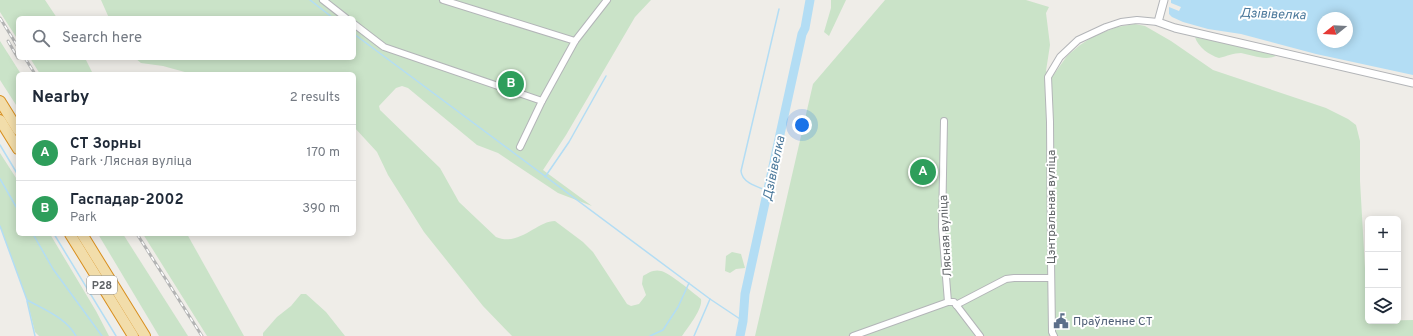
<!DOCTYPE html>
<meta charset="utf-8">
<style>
:root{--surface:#fff;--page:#f6f6f7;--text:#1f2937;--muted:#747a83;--line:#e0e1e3;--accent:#d4494a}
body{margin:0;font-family:Overpass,sans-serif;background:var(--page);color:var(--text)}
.controls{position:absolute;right:12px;bottom:12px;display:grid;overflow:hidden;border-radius:6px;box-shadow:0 2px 10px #0003}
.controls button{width:36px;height:36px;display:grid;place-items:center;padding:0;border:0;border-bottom:1px solid var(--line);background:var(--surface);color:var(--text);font:20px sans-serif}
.compass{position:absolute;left:1317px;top:12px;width:36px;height:36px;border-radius:50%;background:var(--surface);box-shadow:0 2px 10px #0003;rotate:252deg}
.you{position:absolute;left:802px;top:125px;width:14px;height:14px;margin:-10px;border:3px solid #fff;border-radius:50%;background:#1a73e8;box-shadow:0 0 0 6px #1a73e833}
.badge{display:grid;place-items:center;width:26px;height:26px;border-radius:50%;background:var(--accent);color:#fff;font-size:13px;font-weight:700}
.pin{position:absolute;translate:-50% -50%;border:2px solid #fff;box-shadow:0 1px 4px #0006}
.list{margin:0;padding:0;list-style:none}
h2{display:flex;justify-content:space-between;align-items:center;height:52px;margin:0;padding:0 16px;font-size:17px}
h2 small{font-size:13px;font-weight:400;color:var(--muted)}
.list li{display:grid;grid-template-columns:26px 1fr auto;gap:12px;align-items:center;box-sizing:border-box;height:56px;padding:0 16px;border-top:1px solid var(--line)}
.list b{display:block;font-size:15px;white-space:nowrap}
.list p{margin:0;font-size:13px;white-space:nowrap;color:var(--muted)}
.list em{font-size:13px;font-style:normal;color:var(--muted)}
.icon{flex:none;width:22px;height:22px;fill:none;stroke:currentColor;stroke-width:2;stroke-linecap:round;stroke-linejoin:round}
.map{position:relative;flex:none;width:1413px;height:336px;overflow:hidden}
.search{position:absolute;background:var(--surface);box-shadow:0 2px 10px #0003;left:16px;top:16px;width:340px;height:44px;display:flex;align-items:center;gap:10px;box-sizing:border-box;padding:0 14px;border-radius:6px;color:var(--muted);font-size:15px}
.panel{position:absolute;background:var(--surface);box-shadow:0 2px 10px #0003;left:16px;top:72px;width:340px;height:164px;border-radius:6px}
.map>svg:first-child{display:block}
</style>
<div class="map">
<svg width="1413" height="336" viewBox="0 0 1413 336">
<rect width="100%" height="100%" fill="#efede8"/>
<g fill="#cae3c8">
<polygon points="0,0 45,0 57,18 18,18 18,40 0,12"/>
<path d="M101,0H651L635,17L566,135L543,170L592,206L558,193L498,153L477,145L408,88L402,86L396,88L379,106L380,110L440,168L459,202L496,237C519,247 537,221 555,221L583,242L593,252L627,304L631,306L639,304L646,295L642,284L643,276C648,273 654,269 661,271C670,273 692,292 701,299C703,309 688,327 682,336H512L483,306L424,232L388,175L377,152L354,127V74H192L163,66L141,63L135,58H354V18H109Z"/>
<polygon points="831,0 846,0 829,36 824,32 831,8"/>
<polygon points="885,0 1026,0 1049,7 1046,13 1050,45 1046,71 1052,77 1067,56 1080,45 1094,36 1117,27 1135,24 1145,26 1171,41 1213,70 1326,108 1348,119 1356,125 1360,141 1360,181 1368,321 1413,320 1413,336 755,336 813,84"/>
<path d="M1195,37L1271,53L1276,56C1264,61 1253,55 1241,53C1234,53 1227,56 1219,58C1209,55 1198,47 1195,37Z"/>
<polygon points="0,41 21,74 18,74 18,108 0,80"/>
<polygon points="30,58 85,58 93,74 40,74"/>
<polygon points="0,153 18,181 18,234 50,234 96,311 109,336 39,336 35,332 27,300 0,226"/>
<polygon points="98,234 123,234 188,336 159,336"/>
<polygon points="143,234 187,234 244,336 207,336"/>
<polygon points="732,252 741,254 745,268 736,269 730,273 725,271 726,256"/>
<polygon points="301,294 306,294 326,312 345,336 263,336 263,333 277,317 291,306"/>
</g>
<path fill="#b3ddf4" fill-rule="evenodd" d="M1171,0H1413V75L1316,54L1241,34L1208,29L1183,22L1172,17L1169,14V7L1179,11L1181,7L1171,3ZM1323,18H1347V42H1323Z"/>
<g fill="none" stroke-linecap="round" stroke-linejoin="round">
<g stroke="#b3ddf4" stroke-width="1.5">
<polyline points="310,0 333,18"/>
<polyline points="354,34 710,299 743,321"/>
<polyline points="0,145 18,175"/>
<polyline points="545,177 569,142 606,76"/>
<polyline points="0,179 18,210"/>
<path d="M768,191C758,187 742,183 741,171L779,9"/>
<path d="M0,226L27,300C45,310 66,318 76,336"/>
<polyline points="33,234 53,269 102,336"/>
<polyline points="54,234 116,336"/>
<polyline points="27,301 35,336"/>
<polyline points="650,336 663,330 678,307 689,283"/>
<polyline points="694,336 710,299"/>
</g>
<polyline stroke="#b3ddf4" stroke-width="9" points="740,336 743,321 745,294 802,34 805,28 810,0"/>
<g stroke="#b3b5b8" stroke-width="8">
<g id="minor">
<polyline points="323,0 346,18"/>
<polyline points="443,0 575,41"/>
<polyline points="354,24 384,47 542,101"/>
<polyline points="944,121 942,227 948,302"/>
<polyline points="520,147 542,101 575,41 607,0"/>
<polyline points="956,305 1006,279 1014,278 1051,278"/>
<polyline points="853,336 948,302 954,302 980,336"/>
<polyline points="1054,336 1052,332 1051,261 1050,122 1048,77 1060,57 1078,40 1106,27 1121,22 1137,20 1158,22"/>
</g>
</g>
<g stroke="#b3b5b8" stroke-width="9">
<polyline id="tertiary" points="1164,0 1158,22 1175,28 1413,83"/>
</g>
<g stroke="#d98f1e" stroke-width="12">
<g id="trunk">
<polyline points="0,101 18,130"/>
<polyline points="0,120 18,149"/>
<polyline points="70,234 133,336"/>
<polyline points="82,234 145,336"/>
</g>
</g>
<use href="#minor" stroke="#fff" stroke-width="6"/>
<use href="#tertiary" stroke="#fff" stroke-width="7"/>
<use href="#trunk" stroke="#f2ddaa" stroke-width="10"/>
<g stroke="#b3b4b4" stroke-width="3">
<g id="rail">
<polyline points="0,18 18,47"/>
<polyline points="8,41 18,58"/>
<polyline points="25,58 35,74"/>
<polyline points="137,234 202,336"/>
</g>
</g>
<use href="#rail" stroke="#fff" stroke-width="1.5" stroke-dasharray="4.5" stroke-linecap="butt"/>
</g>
<defs>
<g id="civic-bare" transform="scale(1.2)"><path d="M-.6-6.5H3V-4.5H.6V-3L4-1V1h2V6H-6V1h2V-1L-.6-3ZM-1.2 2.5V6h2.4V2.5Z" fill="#5c6f8a" stroke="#fff" stroke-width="2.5" paint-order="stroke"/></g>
</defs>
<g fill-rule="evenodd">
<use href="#civic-bare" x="1061" y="321"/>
</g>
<g text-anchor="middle" stroke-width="4" stroke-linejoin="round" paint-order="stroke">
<rect fill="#fff" stroke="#8f9294" stroke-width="1" x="87" y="276" width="30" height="18" rx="3"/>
<g font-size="11" font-weight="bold" fill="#5f6366">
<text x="102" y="289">Р28</text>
</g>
<g font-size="12" fill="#5f6366" stroke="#fff">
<text transform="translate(1051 207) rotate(-90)" y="4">Цэнтральная вуліца</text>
<text transform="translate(945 236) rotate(-93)" y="4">Лясная вуліца</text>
</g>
<g font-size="12" fill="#4e5e75" stroke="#fff" text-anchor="start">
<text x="1073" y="325">Праўленне СТ</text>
</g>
<g font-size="13" font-style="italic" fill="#4d7a9c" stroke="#fff">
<text transform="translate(1273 13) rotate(2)" y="5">Дзівівелка</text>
<text transform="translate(773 168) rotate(-78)" y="5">Дзівівелка</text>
</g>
</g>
</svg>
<div class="controls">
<button>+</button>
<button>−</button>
<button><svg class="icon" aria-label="layers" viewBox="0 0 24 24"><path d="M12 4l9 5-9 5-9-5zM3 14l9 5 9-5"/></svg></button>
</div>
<svg class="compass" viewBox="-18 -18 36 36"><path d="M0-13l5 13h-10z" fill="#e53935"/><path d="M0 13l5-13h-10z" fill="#747a83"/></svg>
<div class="you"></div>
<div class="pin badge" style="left:923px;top:172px;background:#2e9e5b">A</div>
<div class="pin badge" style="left:511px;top:84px;background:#2e9e5b">B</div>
<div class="search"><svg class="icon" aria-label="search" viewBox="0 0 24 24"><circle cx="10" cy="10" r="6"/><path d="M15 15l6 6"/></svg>Search here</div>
<section class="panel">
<h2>Nearby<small>2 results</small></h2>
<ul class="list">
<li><span class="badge" style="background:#2e9e5b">A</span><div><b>СТ Зорны</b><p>Park · Лясная вуліца</p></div><em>170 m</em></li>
<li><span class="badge" style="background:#2e9e5b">B</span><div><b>Гаспадар-2002</b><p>Park</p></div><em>390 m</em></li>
</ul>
</section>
</div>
